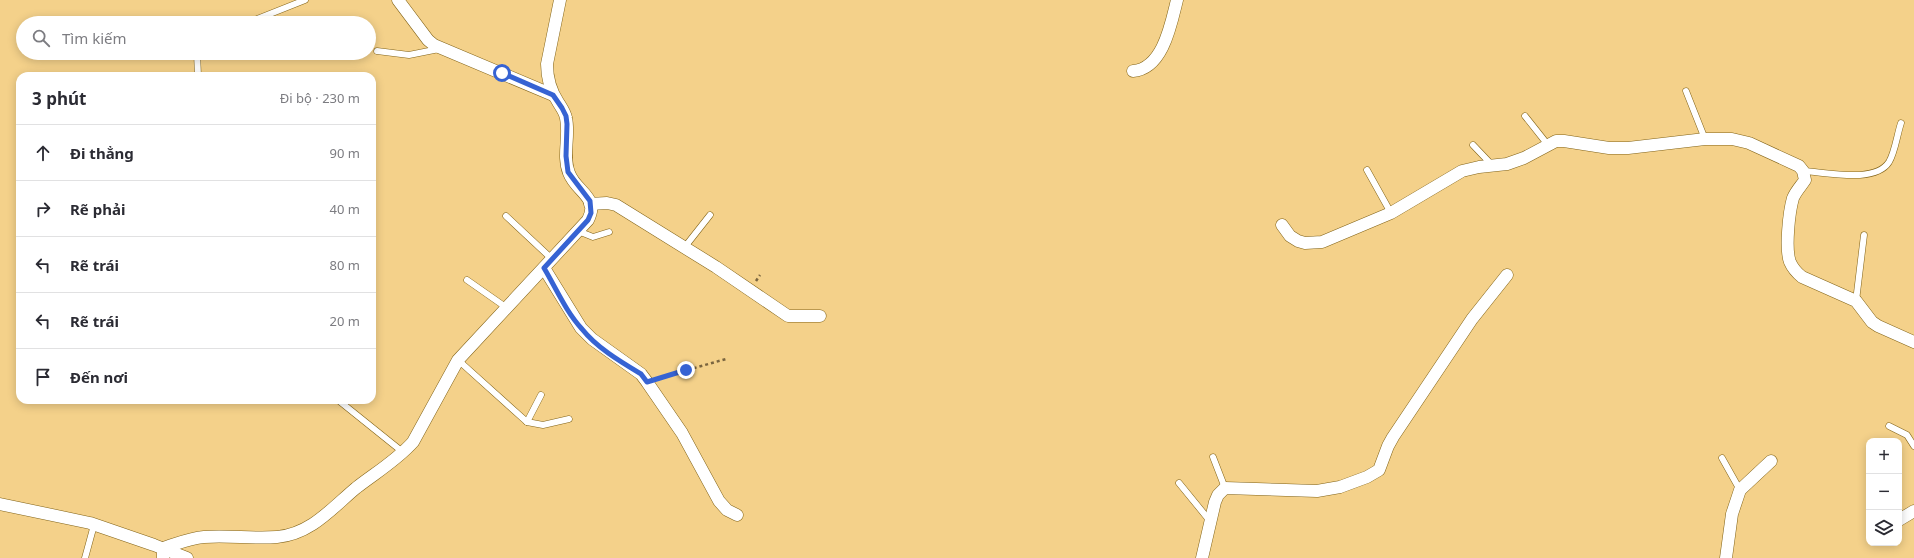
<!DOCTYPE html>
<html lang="vi">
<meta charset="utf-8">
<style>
:root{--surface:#fff;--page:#f2f2f3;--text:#2b2b33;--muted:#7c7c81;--line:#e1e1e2}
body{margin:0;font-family:"Noto Sans",sans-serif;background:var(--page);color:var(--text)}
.controls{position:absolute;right:12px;bottom:12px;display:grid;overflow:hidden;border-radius:8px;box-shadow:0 2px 10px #0003}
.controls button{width:36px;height:36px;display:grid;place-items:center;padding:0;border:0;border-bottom:1px solid var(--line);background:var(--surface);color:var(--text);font:20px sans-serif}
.stop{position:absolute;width:12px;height:12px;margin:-9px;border:3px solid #3663d3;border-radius:50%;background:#fff}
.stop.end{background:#3663d3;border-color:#fff;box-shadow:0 1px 4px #0008}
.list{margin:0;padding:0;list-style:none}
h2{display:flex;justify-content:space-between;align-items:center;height:52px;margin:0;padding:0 16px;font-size:17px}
h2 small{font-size:13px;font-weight:400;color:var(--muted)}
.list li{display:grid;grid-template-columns:26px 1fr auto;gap:12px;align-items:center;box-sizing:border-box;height:56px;padding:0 16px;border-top:1px solid var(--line)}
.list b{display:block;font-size:15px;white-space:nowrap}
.list em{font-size:13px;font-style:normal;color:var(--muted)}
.icon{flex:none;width:22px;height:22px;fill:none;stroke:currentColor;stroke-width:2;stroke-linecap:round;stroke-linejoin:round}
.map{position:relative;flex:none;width:1914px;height:558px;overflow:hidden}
.search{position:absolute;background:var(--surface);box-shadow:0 2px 10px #0003;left:16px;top:16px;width:360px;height:44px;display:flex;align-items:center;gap:10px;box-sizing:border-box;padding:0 14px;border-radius:22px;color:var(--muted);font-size:15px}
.panel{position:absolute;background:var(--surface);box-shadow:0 2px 10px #0003;left:16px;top:72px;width:360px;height:332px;border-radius:12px}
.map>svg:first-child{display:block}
</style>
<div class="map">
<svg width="1914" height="558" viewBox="0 0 1914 558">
<rect width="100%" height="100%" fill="#f4d18a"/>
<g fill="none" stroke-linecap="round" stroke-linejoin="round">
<g stroke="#826317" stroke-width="7">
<g id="lane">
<polyline points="247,23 305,0"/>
<polyline points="377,51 409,55 439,49"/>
<polyline points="197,53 198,76"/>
<polyline points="1686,91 1705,139"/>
<polyline points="1525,116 1548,145"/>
<polyline points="1473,145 1492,165"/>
<polyline points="1367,170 1391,213"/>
<path d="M1803,171C1826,172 1875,184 1889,162C1895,152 1897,135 1901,123"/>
<polyline points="506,216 552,259"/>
<polyline points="578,231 593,237 609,232"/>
<polyline points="684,248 710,215"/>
<polyline points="467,280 507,308"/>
<polyline points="1856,301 1864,235"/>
<polyline points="458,360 527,422 543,425 569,419"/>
<polyline points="338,400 404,453"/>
<polyline points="527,422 541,395"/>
<polyline points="1889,426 1907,435 1914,446"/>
<polyline points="1213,457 1225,488"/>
<polyline points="1722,458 1740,490"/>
<polyline points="1179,483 1210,521"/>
<polyline points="85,558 94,525"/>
</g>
</g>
<g stroke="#826317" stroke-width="13">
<g id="street">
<polyline points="398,0 428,40 434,45 553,95"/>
<path d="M1133,71C1163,69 1171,24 1177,0"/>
<polyline points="590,204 607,203 616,205 716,267 788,316 820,316"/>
<path d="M1282,225L1290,236L1298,241L1305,243L1322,242L1391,213L1462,171L1479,167L1507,164L1524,158L1556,141H1564L1609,148H1628L1705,139H1732L1749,143L1799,166L1803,171L1805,180C1801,186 1796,191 1793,198C1789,212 1785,249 1790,262C1793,269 1797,273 1802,277L1856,301L1872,322L1878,326L1914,342"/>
<polyline points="544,268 581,328 592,339 641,374 647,382 682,433 719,501 727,510 737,515"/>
<polyline points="0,504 90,523 154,545 187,558"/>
<polyline points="1899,520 1914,511"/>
<path d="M163,558V548C176,544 190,538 204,537C228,535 253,539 277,537C311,534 332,508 356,488C375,473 396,461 413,442L458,360L588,220C600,197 576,192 569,173C562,156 570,136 566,118C565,112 561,107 558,102C550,90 547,78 547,64L560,0"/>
<polyline points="1202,558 1215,502 1218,495 1225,488 1317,491 1340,487 1367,477 1379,470 1388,446 1393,437 1472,319 1507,275"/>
<polyline points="1726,558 1732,514 1740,490 1771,461"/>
</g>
</g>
<g stroke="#7a653f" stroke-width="2.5" stroke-dasharray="3 3" stroke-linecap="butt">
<polyline points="756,281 760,275"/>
<polyline points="659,378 726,359"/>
</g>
<use href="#lane" stroke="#fff" stroke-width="6"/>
<use href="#street" stroke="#fff" stroke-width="12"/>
</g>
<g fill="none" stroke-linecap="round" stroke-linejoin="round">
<path stroke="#3663d3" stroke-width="5" d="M502,73L553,95L562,108L566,116L567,124L566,156L568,172L590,201L591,213L588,220L544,268C556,288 566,312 582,329C597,348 621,362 641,374L647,382L686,370"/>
</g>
</svg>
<div class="controls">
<button>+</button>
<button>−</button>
<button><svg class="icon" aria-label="layers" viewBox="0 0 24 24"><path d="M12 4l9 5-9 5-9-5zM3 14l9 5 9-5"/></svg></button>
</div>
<div class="stop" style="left:502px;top:73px"></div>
<div class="stop end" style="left:686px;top:370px"></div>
<div class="search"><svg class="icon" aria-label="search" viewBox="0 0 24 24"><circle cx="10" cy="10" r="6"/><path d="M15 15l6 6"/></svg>Tìm kiếm</div>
<section class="panel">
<h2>3 phút<small>Đi bộ · 230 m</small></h2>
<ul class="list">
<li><svg class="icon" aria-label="ahead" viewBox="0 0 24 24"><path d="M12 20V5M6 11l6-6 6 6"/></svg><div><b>Đi thẳng</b></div><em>90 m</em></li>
<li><svg class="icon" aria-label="right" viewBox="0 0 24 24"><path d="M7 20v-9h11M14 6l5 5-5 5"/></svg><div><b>Rẽ phải</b></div><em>40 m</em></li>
<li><svg class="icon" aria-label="left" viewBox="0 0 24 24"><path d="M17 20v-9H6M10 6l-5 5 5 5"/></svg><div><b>Rẽ trái</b></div><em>80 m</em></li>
<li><svg class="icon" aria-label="left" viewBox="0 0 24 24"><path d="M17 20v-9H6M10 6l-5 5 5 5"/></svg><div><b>Rẽ trái</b></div><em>20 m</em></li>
<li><svg class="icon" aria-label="arrive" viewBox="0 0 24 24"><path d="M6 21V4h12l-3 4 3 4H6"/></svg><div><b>Đến nơi</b></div></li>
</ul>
</section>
</div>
